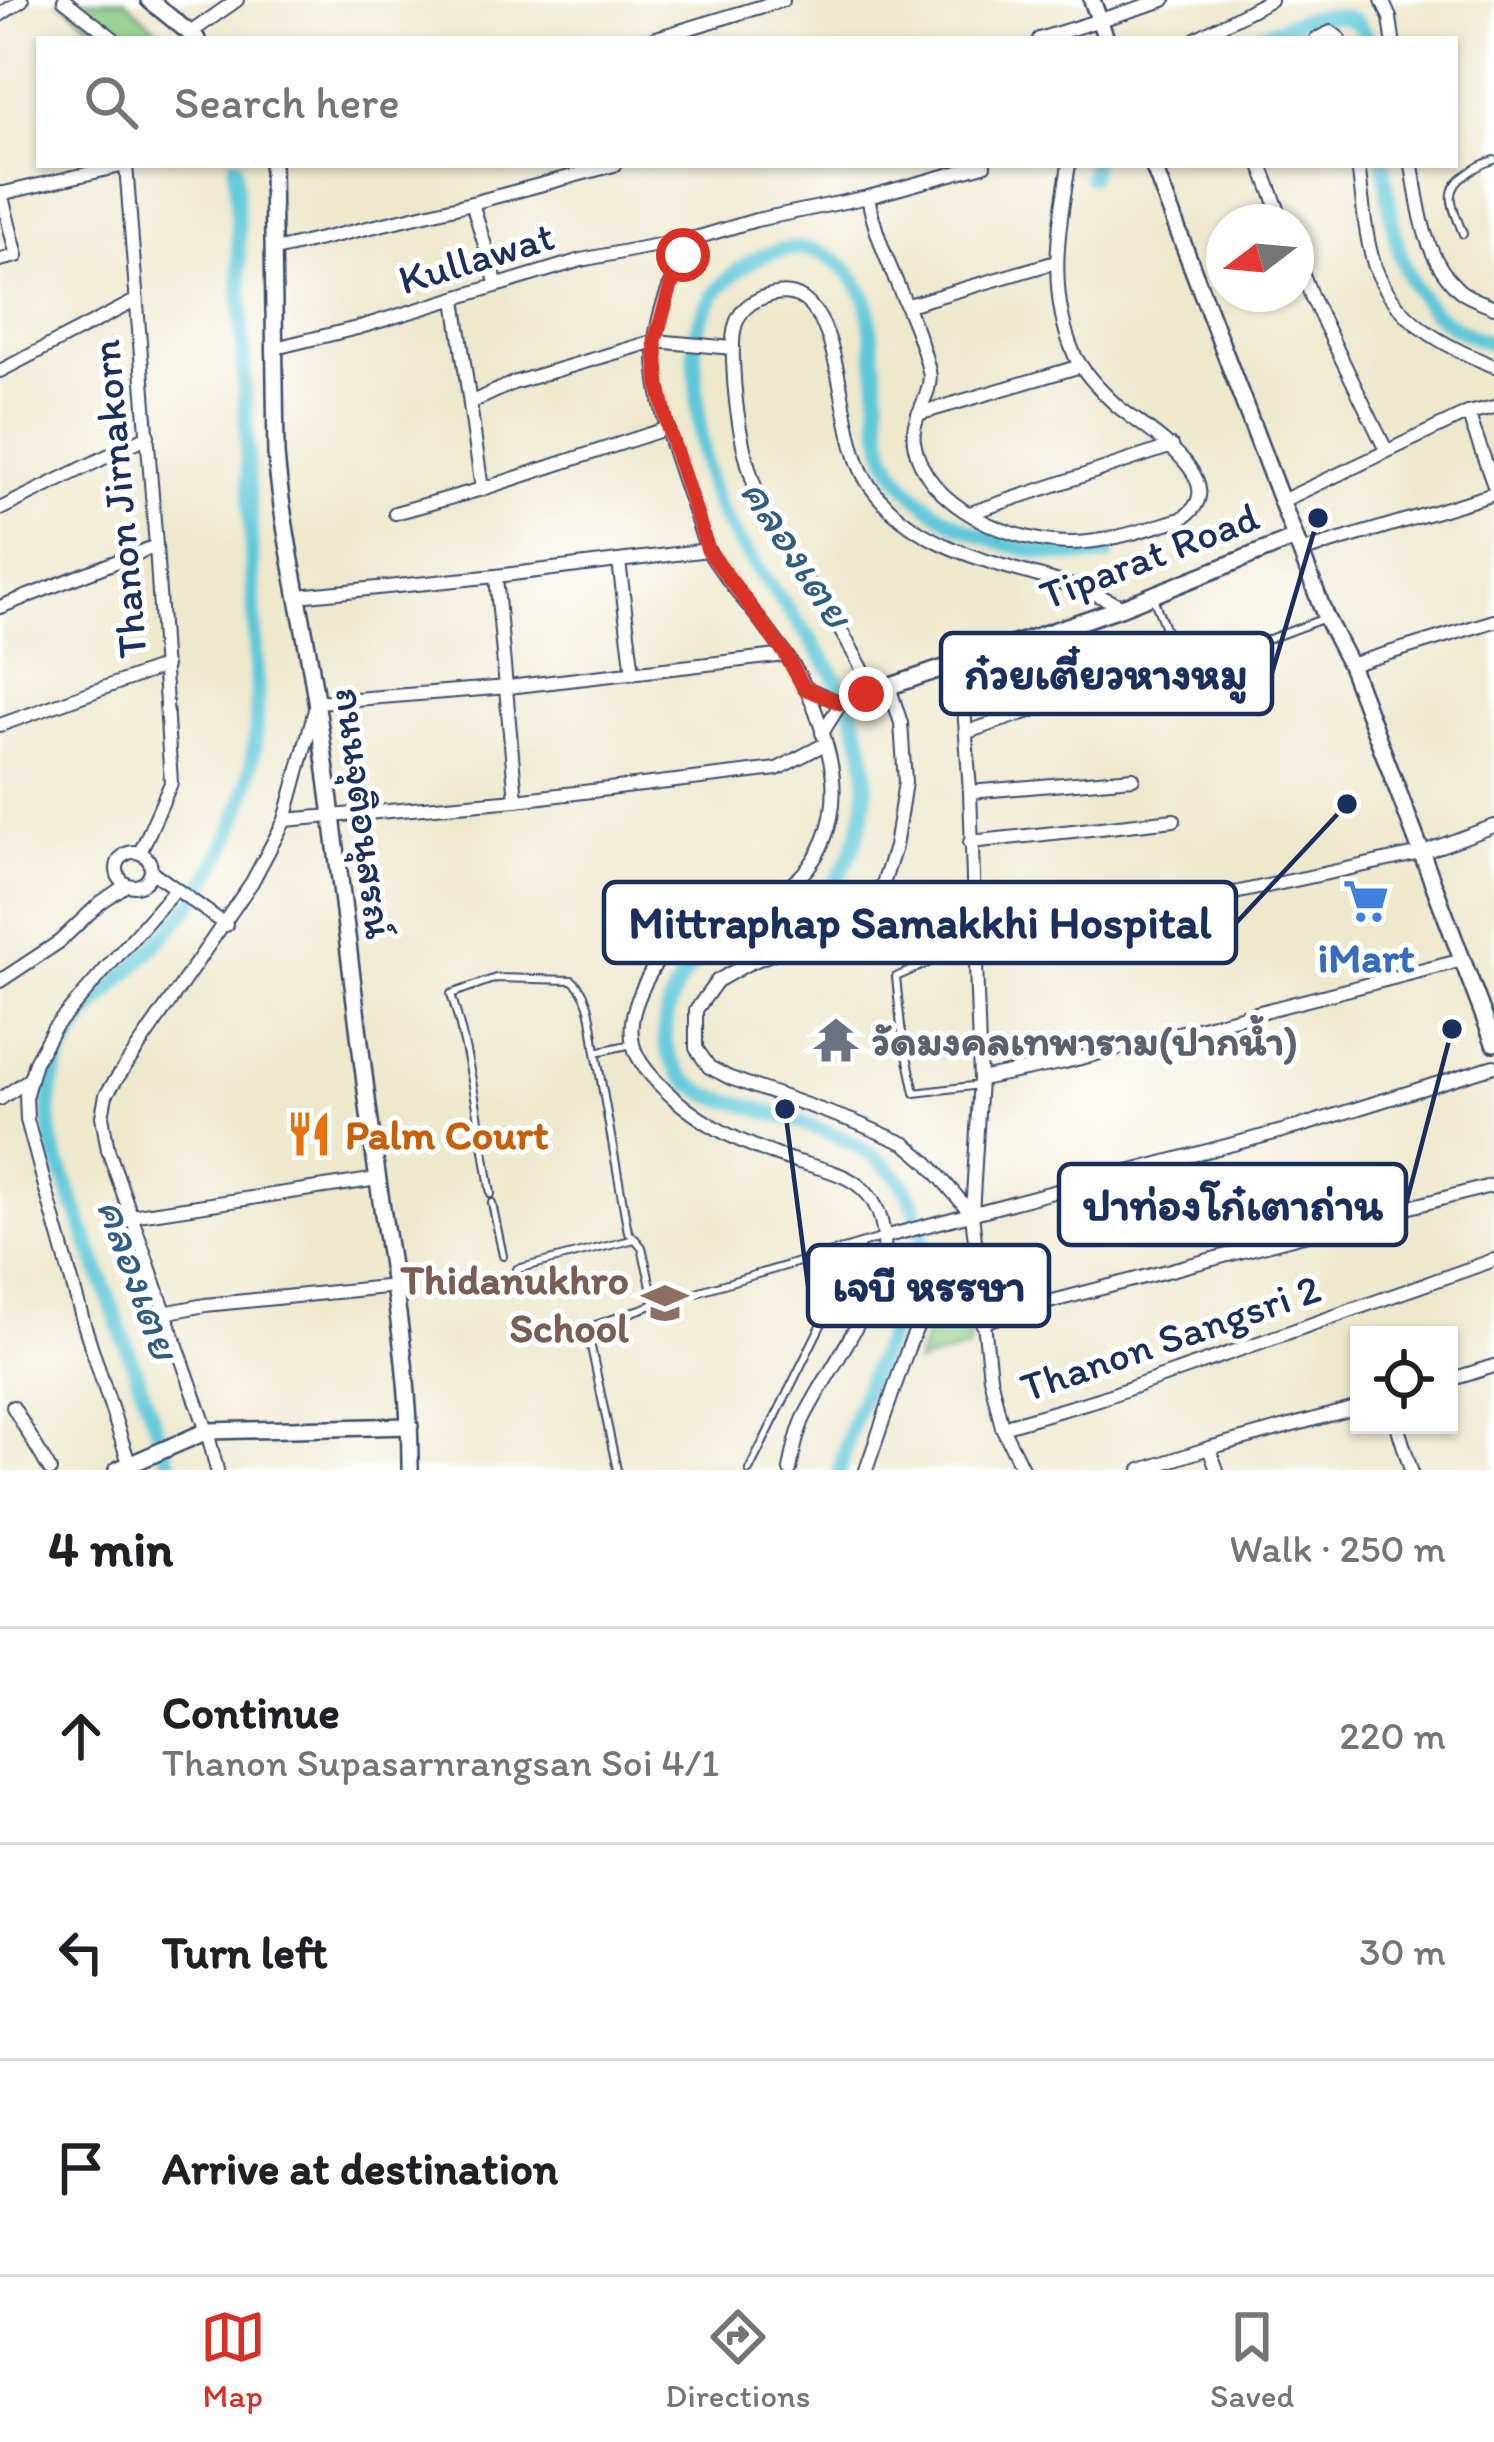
<!DOCTYPE html>
<meta charset="utf-8">
<style>
:root{--surface:#fff;--page:#f2f2f2;--text:#202124;--muted:#757577;--line:#e0e0e0;--accent:#d93025}
body{margin:0;font-family:Itim,"Playpen Sans Thai",sans-serif;background:var(--page);color:var(--text)}
.controls{position:absolute;right:36px;bottom:36px;display:grid;overflow:hidden;border-radius:0px;box-shadow:0 3px 9px #0004}
.controls button{width:108px;height:108px;display:grid;place-items:center;padding:0;border:0;border-bottom:3px solid var(--line);background:var(--surface);color:var(--text);font:60px sans-serif}
.compass{position:absolute;left:1206px;top:204px;width:108px;height:108px;border-radius:50%;background:var(--surface);box-shadow:0 3px 9px #0004;rotate:254deg}
.stop{position:absolute;width:36px;height:36px;margin:-27px;border:9px solid #d93025;border-radius:50%;background:#fff}
.stop.end{background:#d93025;border-color:#fff;box-shadow:0 3px 12px #0008}
.list{margin:0;padding:0;list-style:none}
h2{display:flex;justify-content:space-between;align-items:center;height:156px;margin:0;padding:0 48px;font-size:51px}
h2 small{font-size:39px;font-weight:400;color:var(--muted)}
.list li{display:grid;grid-template-columns:78px 1fr auto;gap:36px;align-items:center;box-sizing:border-box;height:216px;padding:0 48px;border-top:3px solid var(--line)}
.list b{display:block;font-size:45px;white-space:nowrap}
.list p{margin:0;font-size:39px;white-space:nowrap;color:var(--muted)}
.list em{font-size:39px;font-style:normal;color:var(--muted)}
.icon{flex:none;width:66px;height:66px;fill:none;stroke:currentColor;stroke-width:2;stroke-linecap:round;stroke-linejoin:round}
.map{position:relative;flex:none;width:1494px;height:1470px;overflow:hidden}
.search{position:absolute;background:var(--surface);box-shadow:0 3px 9px #0004;left:36px;right:36px;top:36px;height:132px;display:flex;align-items:center;gap:30px;box-sizing:border-box;padding:0 42px;border-radius:0px;color:var(--muted);font-size:45px}
.sheet{height:804px;background:var(--surface)}
nav{display:flex;justify-content:space-around;align-items:center;box-sizing:border-box;height:168px;border-top:3px solid var(--line);background:var(--surface);font-size:33px;color:var(--muted)}
nav a{display:grid;justify-items:center;gap:6px}
nav .on{color:var(--accent)}
.map>svg:first-child{display:block}
</style>
<div class="map">
<svg width="1494" height="1470" viewBox="0 0 1494 1470">
<rect width="100%" height="100%" fill="#fff"/>
<filter id="ink" filterUnits="userSpaceOnUse"><feTurbulence type="fractalNoise" baseFrequency=".00833" numOctaves="2"/><feDisplacementMap in="SourceGraphic" scale="24" xChannelSelector="R" yChannelSelector="G"/><feConvolveMatrix kernelMatrix="1 2 1 2 8 2 1 2 1" color-interpolation-filters="sRGB"/></filter>
<filter id="wash" filterUnits="userSpaceOnUse"><feTurbulence type="fractalNoise" baseFrequency=".004" numOctaves="4" result="noise"/><feDisplacementMap in="SourceGraphic" scale="48" xChannelSelector="R" yChannelSelector="G"/><feGaussianBlur stdDeviation="2.7" result="paint"/><feColorMatrix in="noise" values="0 0 0 0 0 0 0 0 0 0 0 0 0 0 0 0 0 1.4 0 .05"/><feComposite in="paint" operator="in"/></filter>
<g filter="url(#wash)">
<rect width="100%" height="100%" fill="#eee8cc"/>
<g fill="#87c87f" stroke="#517c6e" stroke-width="3">
<polygon points="59,0 125,0 167,39 108,39"/>
<polygon points="957,1265 963,1268 970,1288 969,1348 917,1363 941,1283 946,1274"/>
</g>
<g fill="none" stroke-linecap="round" stroke-linejoin="round">
<g stroke="#5ec8d8" stroke-width="15">
<path d="M1254,39C1292,19 1356,0 1367,39"/>
<path d="M1384,165C1395,247 1401,318 1494,344"/>
<polyline points="1090,176 1093,165"/>
<path d="M172,1470L52,1144C32,1028 126,989 187,909C239,840 259,770 257,685L235,165"/>
<path d="M840,1470C851,1414 877,1362 900,1310C907,1293 923,1270 923,1251C923,1229 915,1201 902,1183C867,1138 802,1123 751,1107C737,1102 721,1100 707,1094C685,1084 668,1063 665,1039C663,1024 668,1009 673,995C700,931 759,946 806,912C840,887 859,843 865,803C879,702 795,626 744,549C736,537 726,524 720,511C700,469 699,423 696,378C695,363 693,348 696,333C717,254 826,206 867,302C873,333 875,364 878,395C879,413 879,432 885,450C911,526 1035,564 1108,554"/>
</g>
</g>
</g>
<g filter="url(#ink)">
<g fill="none" stroke-linecap="round" stroke-linejoin="round">
<g stroke="#3b4b6e" stroke-width="10">
<g id="service">
<path d="M1463,234C1454,209 1441,191 1467,174C1476,167 1483,163 1494,160"/>
<polyline points="1154,600 1182,672 1322,619"/>
<polyline points="733,929 743,954"/>
<polyline points="975,940 964,943 937,959 896,977 901,1027 915,1093 980,1085"/>
<polyline points="632,1044 596,1052 628,1232 635,1239"/>
<path d="M491,1194C480,1127 471,1059 451,994L496,978L572,980C592,995 592,1028 596,1052"/>
<polyline points="492,1203 503,1256"/>
<polyline points="517,1269 635,1239 642,1247 655,1304"/>
<polyline points="617,1470 587,1328 655,1304 881,1238"/>
<polyline points="749,1470 861,1245"/>
</g>
</g>
<g stroke="#3b4b6e" stroke-width="16">
<g id="minor">
<polyline points="64,0 114,39"/>
<polyline points="1382,0 1390,18 1393,39"/>
<polyline points="0,15 22,0"/>
<polyline points="190,33 237,0"/>
<polyline points="653,39 783,0"/>
<polyline points="1039,39 1164,0"/>
<polyline points="1195,39 1270,0"/>
<polyline points="1316,39 1331,32 1340,39"/>
<polyline points="126,165 156,546 171,783 140,853"/>
<polyline points="1261,165 1283,222"/>
<path d="M1358,165C1363,198 1364,235 1375,267C1396,322 1444,346 1494,366"/>
<path d="M1412,165C1419,210 1424,258 1459,290C1468,298 1483,302 1494,307"/>
<polyline points="0,194 125,165"/>
<path d="M868,197C879,258 915,311 929,371C934,395 910,416 914,442C924,507 1014,544 1073,543C1110,542 1146,529 1181,519C1240,482 1140,426 1116,405C1101,391 1085,375 1075,356C1047,295 1058,228 1069,165"/>
<polyline points="472,203 497,285"/>
<path d="M699,237C678,254 656,317 655,344C653,400 676,459 694,511C699,525 702,541 710,554C736,595 771,629 796,670C811,695 822,727 829,755C843,812 824,875 765,899C745,907 705,913 688,925C669,938 656,962 645,983C636,1002 628,1022 633,1044C637,1061 651,1076 663,1088C694,1119 730,1138 771,1153C821,1173 878,1168 884,1238C889,1291 828,1369 804,1418C797,1433 793,1453 790,1470"/>
<polyline points="275,250 472,203 614,165"/>
<polyline points="1296,256 1312,298 1386,450"/>
<polyline points="0,260 17,256 1,193"/>
<polyline points="455,299 482,489"/>
<polyline points="908,305 1056,262"/>
<polyline points="275,348 357,328 581,260 699,237 756,220 868,197 984,165"/>
<polyline points="0,371 135,301"/>
<polyline points="470,403 513,383 655,341 733,348"/>
<polyline points="1468,413 1494,486"/>
<polyline points="918,414 1081,366"/>
<polyline points="1282,501 1468,413 1494,407"/>
<polyline points="0,509 148,436"/>
<polyline points="395,513 482,489 668,428"/>
<polyline points="970,513 1172,446"/>
<polyline points="1300,552 1494,494"/>
<polyline points="619,562 633,673"/>
<polyline points="496,576 516,800"/>
<polyline points="298,596 496,576 708,550"/>
<polyline points="0,607 156,546"/>
<polyline points="961,664 970,792 980,1079 972,1214 990,1377 1002,1427 1023,1470"/>
<polyline points="1350,665 1494,621"/>
<polyline points="889,686 901,723 905,782 895,847 883,884 870,900 800,942 747,964 717,981 696,1010 696,1048 709,1067 730,1078 855,1122 906,1144 927,1162 971,1213"/>
<polyline points="804,687 841,703 822,733"/>
<path d="M874,692C860,664 846,638 829,612C811,584 789,558 773,529C746,477 735,418 733,361C732,335 732,311 759,299C773,293 790,290 803,299C847,330 837,441 870,486C928,568 1040,564 1121,606"/>
<polyline points="0,725 165,666"/>
<polyline points="967,732 1096,689"/>
<polyline points="970,792 1133,778"/>
<polyline points="285,820 516,800 777,769 825,744"/>
<polyline points="970,842 1174,820"/>
<circle cx="134" cy="869" r="17"/>
<polyline points="151,871 226,925"/>
<polyline points="975,942 1080,926 1421,853 1494,826"/>
<polyline points="0,981 59,942 100,903 126,885"/>
<polyline points="980,1079 1065,1062 1463,960"/>
<polyline points="0,1099 28,1080"/>
<polyline points="131,1216 378,1179"/>
<polyline points="884,1237 1301,1126 1494,1066"/>
<polyline points="164,1313 205,1305 395,1286"/>
<polyline points="982,1323 1011,1312 1494,1185"/>
<polyline points="1449,1380 1494,1366"/>
<polyline points="13,1407 50,1470"/>
<polyline points="1397,1425 1411,1470"/>
<polyline points="1002,1427 1099,1399 1494,1260"/>
<polyline points="1209,1448 1217,1470"/>
<polyline points="131,1469 83,1321 46,1190 27,1120 26,1094 35,1062 54,1028 175,890"/>
<polyline points="217,1470 207,1431 108,1150 102,1116 106,1095 113,1084 252,882 285,820 317,702 508,687 786,655"/>
<polyline points="866,1470 908,1348 939,1276 951,1262 977,1259"/>
<polyline points="1141,1470 1209,1448 1359,1407"/>
</g>
</g>
<g stroke="#3b4b6e" stroke-width="20">
<g id="tertiary">
<polyline points="149,0 197,39"/>
<polyline points="1092,0 1106,39"/>
<path d="M272,165L276,454C283,539 305,622 317,707C339,855 354,1004 374,1152C388,1258 411,1363 410,1470"/>
<polyline points="1153,165 1326,618 1350,665 1494,1043"/>
<polyline points="841,703 1120,608 1295,538"/>
<polyline points="117,1470 207,1431 410,1426"/>
</g>
</g>
<polyline stroke="#3b4b6e" stroke-width="3" stroke-dasharray="3 9" stroke-linecap="butt" points="319,1142 321,1157"/>
<use href="#service" stroke="#fff" stroke-width="6"/>
<use href="#minor" stroke="#fff" stroke-width="12"/>
<use href="#tertiary" stroke="#fff" stroke-width="15"/>
</g>
</g>
<g fill="none" stroke-linecap="round" stroke-linejoin="round" filter="url(#ink)">
<polyline stroke="#d93025" stroke-width="15" points="683,255 674,275 655,341 659,386 668,428 708,550 786,655 804,688 841,703 866,694"/>
</g>
<defs>
<g id="supermarket-bare" transform="scale(3.6)"><path d="M-6-5.5h2.5l.6 2H6L4.5 2H-2.5L-4.4-4H-6ZM-1.5 3.2a1.3 1.3 0 1 0 .1 0ZM3 3.2a1.3 1.3 0 1 0 .1 0Z" fill="#3f7fe0" stroke="#fff" stroke-width="2.5" paint-order="stroke"/></g>
<g id="temple-bare" transform="scale(3.6)"><path d="M0-6L5-2H3V0L6.5 2.5H4V6H1.5V3h-3V6H-4V2.5H-6.5L-3 0V-2H-5Z" fill="#6b7280" stroke="#fff" stroke-width="2.5" paint-order="stroke"/></g>
<g id="restaurant-bare" transform="scale(3.6)"><path d="M-5-6h1v4h1v-4h1v4h1v-4h1v5L-1.5 .5V6h-2V.5L-5-1ZM5-6V6H3V1.5H1.5Q1.5-4 5-6Z" fill="#e8710a" stroke="#fff" stroke-width="2.5" paint-order="stroke"/></g>
<g id="school-bare" transform="scale(3.6)"><path d="M0-5L7-2L0 1L-7-2ZM-4 1L0 2.5L4 1V4Q0 6-4 4Z" fill="#8d6e63" stroke="#fff" stroke-width="2.5" paint-order="stroke"/></g>
</defs>
<g fill-rule="evenodd">
<use href="#supermarket-bare" x="1366" y="901"/>
<use href="#temple-bare" x="836" y="1040"/>
<use href="#restaurant-bare" x="309" y="1134"/>
<use href="#school-bare" x="665" y="1303"/>
</g>
<g text-anchor="middle" stroke-width="10" stroke-linejoin="round" paint-order="stroke">
<g font-size="42" fill="#1b2f5e" stroke="#fff">
<text transform="translate(476 257) rotate(-17)" y="15">Kullawat</text>
<text transform="translate(118 499) rotate(-95)" y="15">Thanon Jirnakorn</text>
<text transform="translate(1149 555) rotate(-21)" y="15">Tiparat Road</text>
<text transform="translate(366 813) rotate(83)" y="15">ถนนจุติอนุสรณ์</text>
<text transform="translate(1170 1337) rotate(-19)" y="15">Thanon Sangsri 2</text>
</g>
<g font-size="42" font-weight="bold" fill="#366cbe" stroke="#fff">
<text x="1366" y="972">iMart</text>
</g>
<g font-size="42" font-weight="bold" fill="#5b616d" stroke="#fff" text-anchor="start">
<text x="872" y="1055">วัดมงคลเทพาราม(ปากน้ำ)</text>
</g>
<g font-size="42" font-weight="bold" fill="#c56008" stroke="#fff" text-anchor="start">
<text x="345" y="1149">Palm Court</text>
</g>
<g font-size="42" font-weight="bold" fill="#785e54" stroke="#fff" text-anchor="end">
<text x="629" y="1294">Thidanukhro<tspan x="629" dy="48">School</tspan></text>
</g>
<g font-size="45" font-style="italic" fill="#2f5d83" stroke="#fff">
<text transform="translate(798 552) rotate(57)" y="16">คลองเตย</text>
<text transform="translate(140 1278) rotate(70)" y="16">คลองเตย</text>
</g>
</g>
<path fill="none" stroke="#1b2f5e" stroke-width="4.5" d="M1318 518L1272 673M1347 804L1236 923M1452 1029L1406 1204M785 1109L808 1286"/>
<g fill="#1b2f5e" stroke="#fff" stroke-width="4.5">
<circle cx="1318" cy="518" r="12"/>
<circle cx="1347" cy="804" r="12"/>
<circle cx="1452" cy="1029" r="12"/>
<circle cx="785" cy="1109" r="12"/>
</g>
<g fill="#fff" stroke="#1b2f5e" stroke-width="4.5">
<rect x="941" y="633" width="331" height="81" rx="12"/>
<rect x="604" y="882" width="632" height="81" rx="12"/>
<rect x="1059" y="1164" width="347" height="81" rx="12"/>
<rect x="808" y="1245" width="241" height="81" rx="12"/>
</g>
<g font-size="45" text-anchor="middle" font-weight="bold" fill="#1b2f5e">
<text x="1106" y="689">ก๋วยเตี๋ยวหางหมู</text>
<text x="920" y="938">Mittraphap Samakkhi Hospital</text>
<text x="1233" y="1220">ปาท่องโก๋เตาถ่าน</text>
<text x="929" y="1301">เจบี หรรษา</text>
</g>
</svg>
<div class="controls">
<button><svg class="icon" aria-label="locate" viewBox="0 0 24 24"><circle cx="12" cy="12" r="6"/><path d="M12 2v4M12 18v4M2 12h4M18 12h4"/></svg></button>
</div>
<svg class="compass" viewBox="-18 -18 36 36"><path d="M0-13l5 13h-10z" fill="#e53935"/><path d="M0 13l5-13h-10z" fill="#757577"/></svg>
<div class="stop" style="left:683px;top:255px"></div>
<div class="stop end" style="left:866px;top:694px"></div>
<div class="search"><svg class="icon" aria-label="search" viewBox="0 0 24 24"><circle cx="10" cy="10" r="6"/><path d="M15 15l6 6"/></svg>Search here</div>
</div>
<section class="sheet">
<h2>4 min<small>Walk · 250 m</small></h2>
<ul class="list">
<li><svg class="icon" aria-label="ahead" viewBox="0 0 24 24"><path d="M12 20V5M6 11l6-6 6 6"/></svg><div><b>Continue</b><p>Thanon Supasarnrangsan Soi 4/1</p></div><em>220 m</em></li>
<li><svg class="icon" aria-label="left" viewBox="0 0 24 24"><path d="M17 20v-9H6M10 6l-5 5 5 5"/></svg><div><b>Turn left</b></div><em>30 m</em></li>
<li><svg class="icon" aria-label="arrive" viewBox="0 0 24 24"><path d="M6 21V4h12l-3 4 3 4H6"/></svg><div><b>Arrive at destination</b></div></li>
</ul>
</section>
<nav>
<a class="on"><svg class="icon" aria-label="map" viewBox="0 0 24 24"><path d="M3 6l6-2 6 2 6-2v14l-6 2-6-2-6 2zM9 4v14M15 6v14"/></svg>Map</a>
<a><svg class="icon" aria-label="directions" viewBox="0 0 24 24"><path d="M12 3l9 9-9 9-9-9zM9 14v-3h6M13 9l2 2-2 2"/></svg>Directions</a>
<a><svg class="icon" aria-label="saved" viewBox="0 0 24 24"><path d="M7 4h10v16l-5-4-5 4z"/></svg>Saved</a>
</nav>
